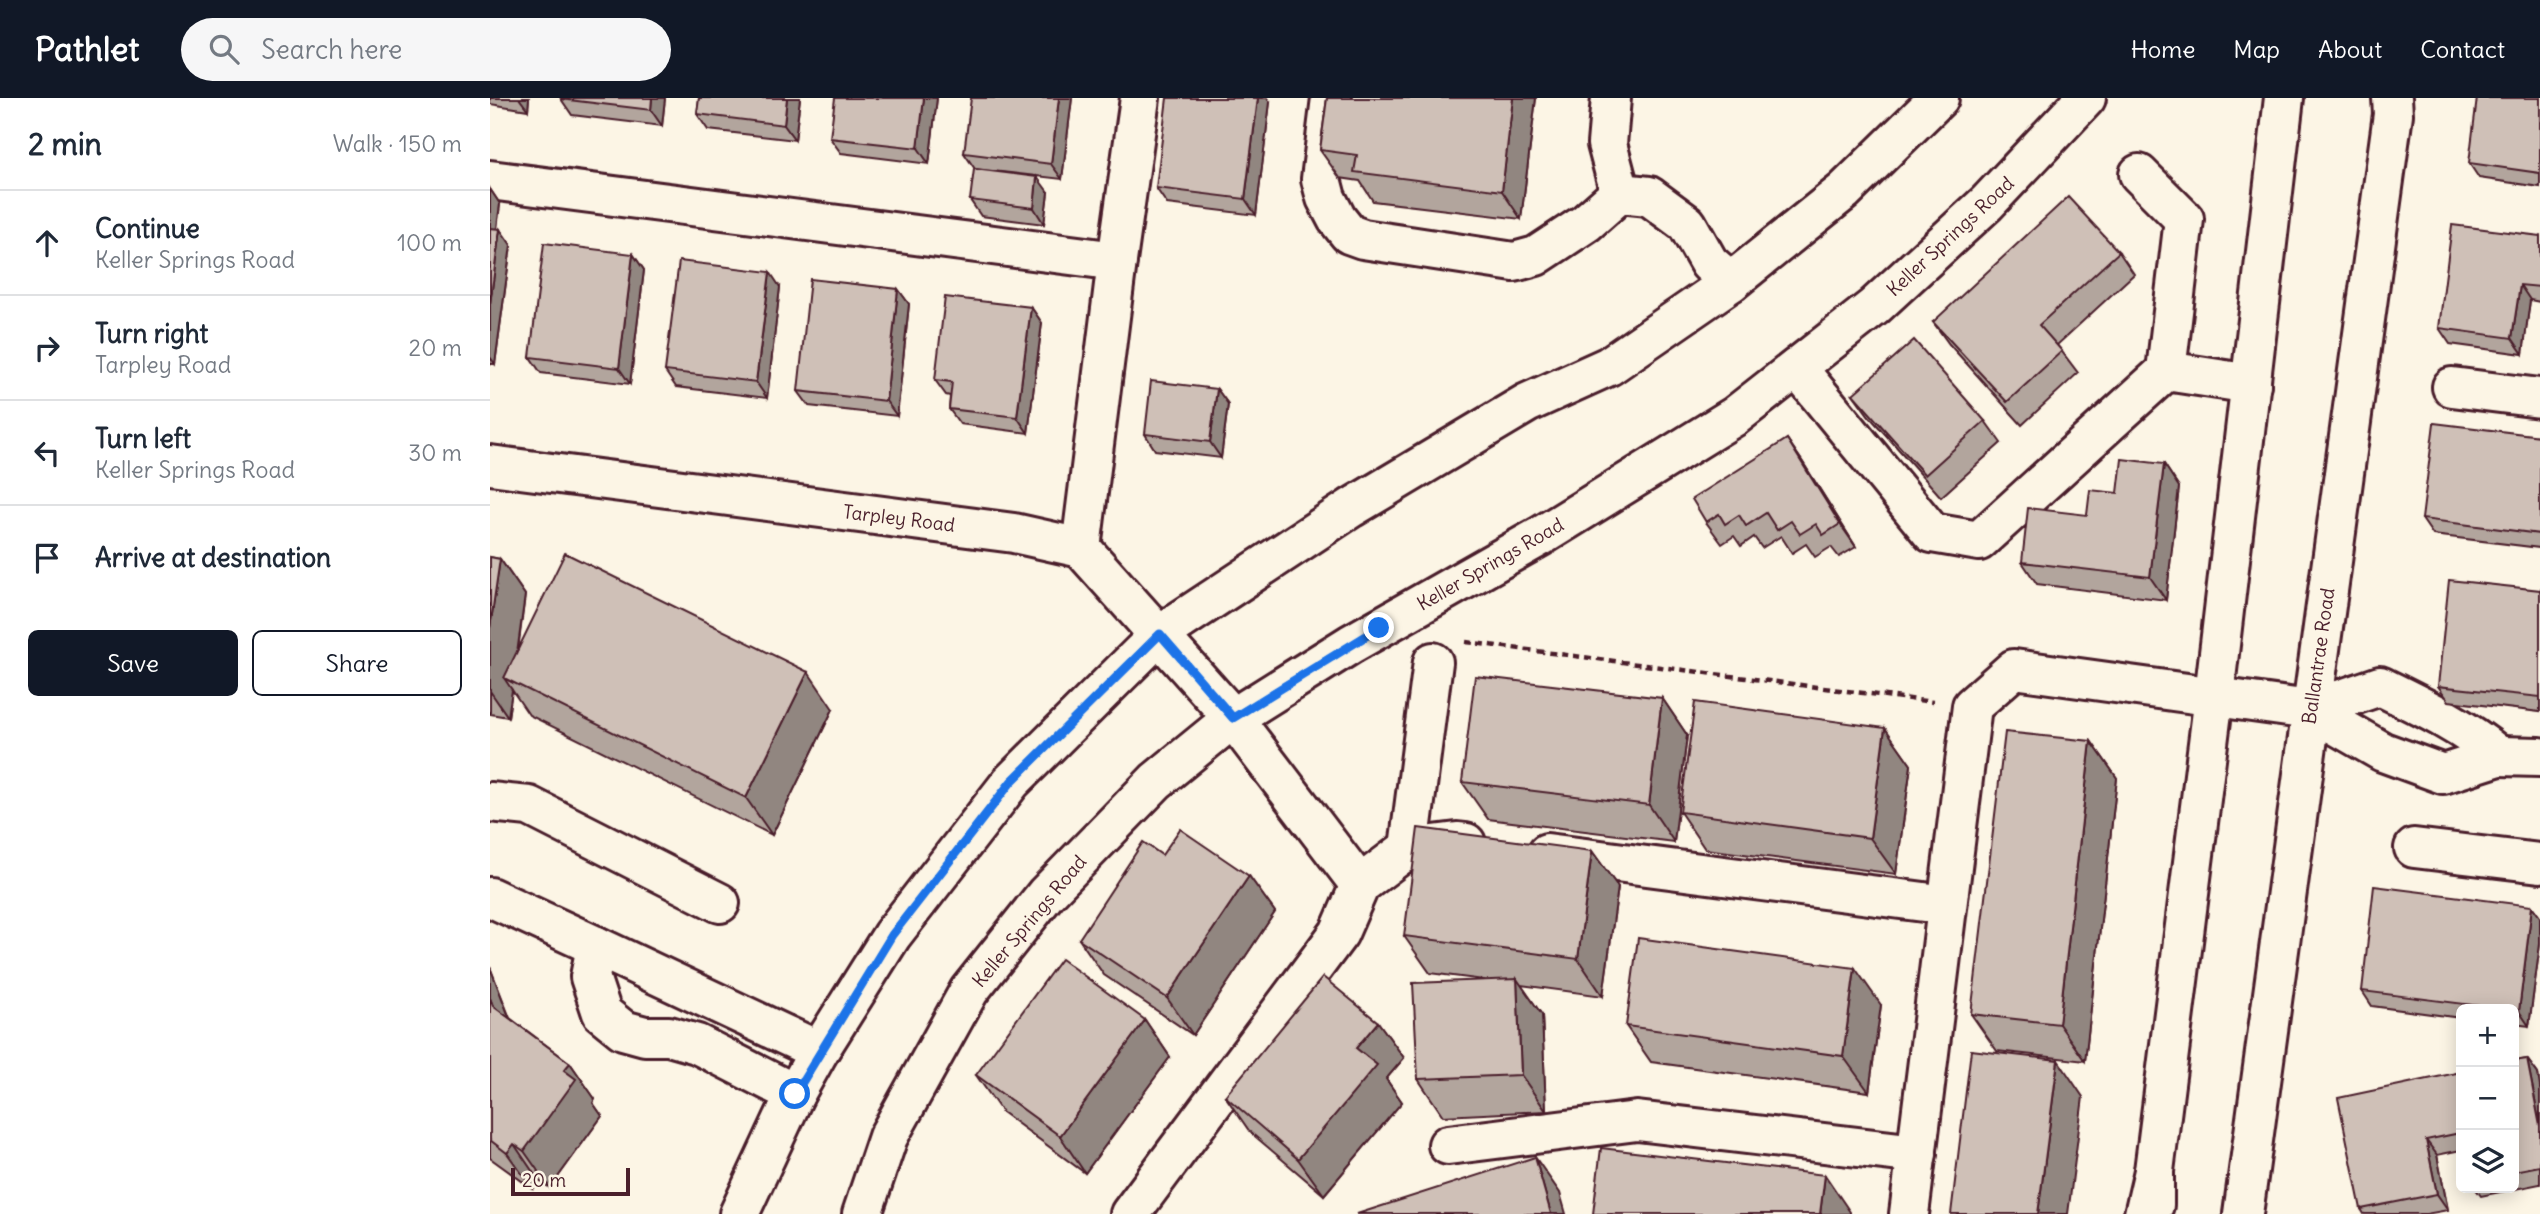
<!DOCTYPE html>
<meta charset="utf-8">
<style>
:root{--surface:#fff;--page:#f6f6f7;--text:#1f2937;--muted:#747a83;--line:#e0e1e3;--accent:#111827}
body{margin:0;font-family:Delius,sans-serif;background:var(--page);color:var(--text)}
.controls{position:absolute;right:21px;bottom:21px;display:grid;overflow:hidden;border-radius:10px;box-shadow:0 4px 18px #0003}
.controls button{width:63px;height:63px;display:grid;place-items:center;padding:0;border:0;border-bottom:2px solid var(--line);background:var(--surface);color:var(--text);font:35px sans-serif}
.scale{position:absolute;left:21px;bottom:18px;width:119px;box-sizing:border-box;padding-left:7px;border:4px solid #4a1f2b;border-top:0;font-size:19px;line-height:24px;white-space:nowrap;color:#4a1f2b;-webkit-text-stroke:5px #fcf5e5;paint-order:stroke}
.stop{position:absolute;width:21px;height:21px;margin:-16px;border:5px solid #1a73e8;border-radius:50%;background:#fff}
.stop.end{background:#1a73e8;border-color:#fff;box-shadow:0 2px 7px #0008}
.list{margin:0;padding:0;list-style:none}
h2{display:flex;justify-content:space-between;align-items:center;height:91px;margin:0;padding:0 28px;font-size:30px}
h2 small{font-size:23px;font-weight:400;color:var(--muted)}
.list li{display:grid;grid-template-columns:46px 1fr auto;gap:21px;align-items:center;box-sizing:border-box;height:105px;padding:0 28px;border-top:2px solid var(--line)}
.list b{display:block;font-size:26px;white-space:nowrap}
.list p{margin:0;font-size:23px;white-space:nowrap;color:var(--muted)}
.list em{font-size:23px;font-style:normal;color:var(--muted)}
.actions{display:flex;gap:14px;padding:21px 28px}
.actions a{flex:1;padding:16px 0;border:2px solid var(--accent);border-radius:10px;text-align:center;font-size:24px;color:var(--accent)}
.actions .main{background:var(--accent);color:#fff}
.icon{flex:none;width:38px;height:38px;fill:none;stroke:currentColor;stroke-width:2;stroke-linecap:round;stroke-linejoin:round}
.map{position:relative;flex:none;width:2050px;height:1116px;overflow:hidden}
header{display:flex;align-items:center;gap:42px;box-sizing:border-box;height:98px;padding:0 35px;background:var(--accent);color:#fff}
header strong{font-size:33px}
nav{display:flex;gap:38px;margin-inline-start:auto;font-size:24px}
.search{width:490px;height:63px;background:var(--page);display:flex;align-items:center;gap:18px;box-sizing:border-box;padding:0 24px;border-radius:38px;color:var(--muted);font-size:26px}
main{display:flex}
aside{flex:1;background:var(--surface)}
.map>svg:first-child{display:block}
</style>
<header>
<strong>Pathlet</strong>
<div class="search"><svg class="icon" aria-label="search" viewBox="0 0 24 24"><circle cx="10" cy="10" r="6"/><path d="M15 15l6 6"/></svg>Search here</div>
<nav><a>Home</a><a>Map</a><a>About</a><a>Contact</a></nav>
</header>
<main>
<aside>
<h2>2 min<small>Walk · 150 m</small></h2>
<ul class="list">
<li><svg class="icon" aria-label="ahead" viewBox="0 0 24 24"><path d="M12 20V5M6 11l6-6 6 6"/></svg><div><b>Continue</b><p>Keller Springs Road</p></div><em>100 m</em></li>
<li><svg class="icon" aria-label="right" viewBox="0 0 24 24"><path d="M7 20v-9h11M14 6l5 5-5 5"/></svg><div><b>Turn right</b><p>Tarpley Road</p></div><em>20 m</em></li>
<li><svg class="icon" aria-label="left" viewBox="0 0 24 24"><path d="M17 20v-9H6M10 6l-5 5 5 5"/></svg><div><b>Turn left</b><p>Keller Springs Road</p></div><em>30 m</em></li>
<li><svg class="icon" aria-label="arrive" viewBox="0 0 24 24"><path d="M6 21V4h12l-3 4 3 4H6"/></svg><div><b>Arrive at destination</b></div></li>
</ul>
<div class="actions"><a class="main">Save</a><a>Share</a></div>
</aside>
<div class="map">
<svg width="2050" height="1116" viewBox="0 0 2050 1116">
<rect width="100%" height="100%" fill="#fcf5e5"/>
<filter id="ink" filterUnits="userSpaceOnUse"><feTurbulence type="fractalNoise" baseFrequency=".0143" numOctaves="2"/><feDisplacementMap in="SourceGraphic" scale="14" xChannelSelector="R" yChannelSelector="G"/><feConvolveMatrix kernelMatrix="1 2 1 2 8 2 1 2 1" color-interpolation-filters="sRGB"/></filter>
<g filter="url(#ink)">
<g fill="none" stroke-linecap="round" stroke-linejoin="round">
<g stroke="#4a1f2b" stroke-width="44">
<g id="minor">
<polyline points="841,0 831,81 836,100 847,121 859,136 873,141 1024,164 1046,158 1096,125 1130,95 1159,98 1197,126 1219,165 1241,184"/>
<polyline points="1121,0 1117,46 1130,95"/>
<polyline points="1649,76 1694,121 1676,273"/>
<polyline points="0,82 627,163"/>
<polyline points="1307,270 1442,435 1489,443 1676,273 1761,286"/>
<polyline points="1962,289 2050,300"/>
<polyline points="0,367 524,435 591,450 743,620 870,787"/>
<polyline points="591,450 627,163 650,0"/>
<polyline points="2009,658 2050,659"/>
<polyline points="0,704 39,708 230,805"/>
<polyline points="919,750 943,564"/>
<polyline points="1924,750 2050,765"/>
<polyline points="1057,755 1457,807"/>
<polyline points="0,799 106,848"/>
<polyline points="305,996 207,946 179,938 155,938 133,932 112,915 100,879 106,848 329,953"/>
<polyline points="958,1047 1147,1023 1427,1056"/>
<polyline points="1664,1107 1664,1073 1724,598 1794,0"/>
<polyline points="640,1116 849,835 870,787 919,750 967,744 976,745"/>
<path d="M1419,1116L1482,608L1524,571L1820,612L1893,654L1953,676L2009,658C1973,628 1933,609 1890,588L1820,612"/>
<polyline points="1753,1116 1903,16 1902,0"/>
</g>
</g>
<g stroke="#4a1f2b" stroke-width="44">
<g id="major">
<polyline points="249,1116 305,996 329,953 402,837 521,684 670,536 861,410 1037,305 1119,268 1241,184 1354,93 1449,0"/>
<polyline points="372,1116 398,1039 479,893 556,796 666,683 743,620 861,546 1051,438 1245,318 1384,209 1497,105 1596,0"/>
<polyline points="1654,1116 1664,1073"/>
</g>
</g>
<polyline stroke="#4a1f2b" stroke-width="4.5" stroke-dasharray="7 5" stroke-linecap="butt" points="976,544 1443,604"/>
<use href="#minor" stroke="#fcf5e5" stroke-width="38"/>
<use href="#major" stroke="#fcf5e5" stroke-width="38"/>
</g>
<g fill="#b2a59d" stroke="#4a1f2b" stroke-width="2">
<polygon points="0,0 39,0 38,12 0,6"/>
<polygon points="175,0 172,28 82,17 71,1"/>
<polygon points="209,0 310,0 305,42 218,32 207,16"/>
<polygon points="447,0 439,66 351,55 340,40"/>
<polygon points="582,0 572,81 485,71 474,55"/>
<polygon points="837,0 1046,0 1031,121 883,103 870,83 850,80 830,52"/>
<polygon points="2050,0 2050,89 1989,80 1979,65"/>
<polygon points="780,4 766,117 677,106 666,90"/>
<polygon points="0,91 10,106 7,131 21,147 5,266 0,266"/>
<polygon points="558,94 554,126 491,118 480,102"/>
<polygon points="2050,138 2050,204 2040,202 2033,256 1960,246 1949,230"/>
<polygon points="1629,154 1644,176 1567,247 1588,275 1532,327 1459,246 1443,224"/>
<polygon points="143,156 154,172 140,286 51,275 40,259"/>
<polygon points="290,189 277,300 186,289 175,273"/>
<polygon points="408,191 419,206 407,318 319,308 308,293"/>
<polygon points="541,209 552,225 538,335 470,326 459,311 460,298 456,297 445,282"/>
<polygon points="727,291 738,306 731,360 665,352 655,336"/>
<polygon points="1363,296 1495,323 1511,345 1451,399 1379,318"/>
<polygon points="2050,338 2050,450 1943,437 1932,421"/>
<polygon points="1297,341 1312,363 1366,449 1349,459 1341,449 1325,459 1316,446 1302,455 1291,438 1272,450 1264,439 1251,448 1244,438 1232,446 1216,424"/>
<polygon points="1674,366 1689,389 1676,502 1547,486 1532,464 1628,395"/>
<polygon points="0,459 10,461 35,497 28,552 343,611 282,737 39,617 22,592 18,619 0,616"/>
<polygon points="2050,492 2050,614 1959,603 1948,588"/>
<polygon points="1172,600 1197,637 1184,744 998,721 972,684"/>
<polygon points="1395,630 1421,667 1406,776 1215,751 1190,714"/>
<polygon points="1601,643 1627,680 1595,963 1507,953 1481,916"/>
<polygon points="1102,753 1128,789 1113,898 1031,887 1052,917 1056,1013 953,1018 928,981 994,882 940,875 914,838"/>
<polygon points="672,757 759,778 785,814 703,937 614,877 589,841"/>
<polygon points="2042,808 2050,819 2050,846 2039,928 2024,926 2024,911 1971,911 1971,920 1882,908 1872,893"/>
<polygon points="0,869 20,920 80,965 105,1001 103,1005 112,1018 60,1090 49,1083 43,1091 0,1060"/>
<polygon points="1391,907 1379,994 1161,964 1136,928"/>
<polygon points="655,922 680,959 595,1075 512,1014 486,977"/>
<polygon points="888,924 914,960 896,981 912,1004 834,1097 760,1034 735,998"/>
<polygon points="2037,961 2048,976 2050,989 2050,1086 1991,1098 1985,1090 2024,1090 2024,963"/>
<polygon points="1971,974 1971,1052 1947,1057 1958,1112 1936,1116 1874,1116 1871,1111"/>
</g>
<g fill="#918680" stroke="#4a1f2b" stroke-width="2">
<polygon points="29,0 39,0 38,12"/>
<polygon points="162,0 175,0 172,28 161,12"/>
<polygon points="297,0 310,0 305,42 294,27"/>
<polygon points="434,0 447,0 439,66 428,50"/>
<polygon points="569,0 582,0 572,81 561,66"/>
<polygon points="768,0 777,0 780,4 766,117 755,101"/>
<polygon points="1023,0 1046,0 1031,121 1012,93"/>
<polygon points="547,79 558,94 554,126 544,110"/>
<polygon points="0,91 10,106 5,145 0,138"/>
<polygon points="10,131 21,147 5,266 0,259 0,206"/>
<polygon points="143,156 154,172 140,286 129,270"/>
<polygon points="280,174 290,189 277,300 266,284"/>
<polygon points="2030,187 2040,202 2033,256 2022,240"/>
<polygon points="408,191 419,206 407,318 396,303"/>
<polygon points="541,209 552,225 538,335 527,319"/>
<polygon points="727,291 738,306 731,360 720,344"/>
<polygon points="1297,341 1312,363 1366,449 1350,426"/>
<polygon points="1674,366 1689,389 1676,502 1660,479"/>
<polygon points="10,461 35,497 23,585 14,580 22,592 18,619 0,593 0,530"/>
<polygon points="318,574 343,611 282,737 256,700"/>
<polygon points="1172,600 1197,637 1184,744 1159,707"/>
<polygon points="1395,630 1421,667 1406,776 1380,740"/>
<polygon points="1601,643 1627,680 1595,963 1569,926"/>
<polygon points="1102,753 1128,789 1113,898 1088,861"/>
<polygon points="759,778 785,814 703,937 677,900"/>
<polygon points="2042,808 2050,819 2050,846 2039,928 2029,913"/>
<polygon points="0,869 29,945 3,908 0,900"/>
<polygon points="1365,870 1391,907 1379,994 1353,958"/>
<polygon points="1027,881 1052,917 1056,1013 1031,977"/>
<polygon points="655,922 680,959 595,1075 570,1038"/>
<polygon points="888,924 914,960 896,981 912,1004 834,1097 808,1061 866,950"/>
<polygon points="2037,961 2048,976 2050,989 2050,1028"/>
<polygon points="1568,962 1593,999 1578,1116 1548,1116"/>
<polygon points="80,965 105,1001 103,1005 112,1018 60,1090 34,1053 74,972"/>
<polygon points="1936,1042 1947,1057 1958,1112 1947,1096"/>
<polygon points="24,1046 49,1083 43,1091 17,1055"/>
<polygon points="1045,1059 1070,1095 1076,1116 1061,1116"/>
<polygon points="1335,1077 1360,1114 1360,1116 1330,1116"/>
</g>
<g fill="#cfc0b7" stroke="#4a1f2b" stroke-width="2">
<polygon points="71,0 162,0 161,12 71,1"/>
<polygon points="209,0 297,0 294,27 207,16"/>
<polygon points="345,0 434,0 428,50 340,40"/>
<polygon points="481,0 569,0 561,66 474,55"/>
<polygon points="677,0 768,0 755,101 666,90"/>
<polygon points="837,0 1023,0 1012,93 864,74 867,57 830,52"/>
<polygon points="1987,0 2050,0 2050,75 1979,65"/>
<polygon points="484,71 547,79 544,110 480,102"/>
<polygon points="1578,99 1629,154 1549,227 1572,253 1517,304 1443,224"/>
<polygon points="1962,127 2050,138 2050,189 2030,187 2022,240 1949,230"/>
<polygon points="0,130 10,131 0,206"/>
<polygon points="54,145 143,156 129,270 40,259"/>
<polygon points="189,163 280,174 266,284 175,273"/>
<polygon points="320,181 408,191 396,303 308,293"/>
<polygon points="455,199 541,209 527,319 459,311 462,284 445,282"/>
<polygon points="1424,242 1495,323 1435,377 1363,296"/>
<polygon points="661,283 727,291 720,344 655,336"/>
<polygon points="1944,325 2050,338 2050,436 1932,421"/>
<polygon points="1297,341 1350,426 1333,437 1326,426 1310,436 1301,423 1287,432 1276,415 1256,428 1249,417 1235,426 1229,416 1216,424 1202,401"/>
<polygon points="1632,361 1674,366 1660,479 1532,464 1538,410 1597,417 1600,392 1628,395"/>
<polygon points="75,455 318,574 256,700 14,580"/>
<polygon points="0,459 10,461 0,530"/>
<polygon points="1959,482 2050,492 2050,599 1948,588"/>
<polygon points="985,578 1172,600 1159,707 972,684"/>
<polygon points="1205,604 1395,630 1380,740 1190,714"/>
<polygon points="1515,634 1601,643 1569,926 1481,916"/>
<polygon points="928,730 1102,753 1088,861 914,838"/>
<polygon points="690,731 759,778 677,900 589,841 653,744 672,757"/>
<polygon points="1884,788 2042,808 2029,913 1872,893"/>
<polygon points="1148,840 1365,870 1353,958 1136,928"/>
<polygon points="571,861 655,922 570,1038 486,977"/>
<polygon points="833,879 888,924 866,950 887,967 808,1061 735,998"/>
<polygon points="1027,881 1031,977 928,981 923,885"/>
<polygon points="0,900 3,908 80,965 74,972 86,981 34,1053 24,1046 17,1055 0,1042"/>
<polygon points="1481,952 1568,962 1548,1116 1461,1116"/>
<polygon points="2037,961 2050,1028 2050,1068 2024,1073 2024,963"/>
<polygon points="1971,974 1971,1040 1970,1035 1936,1042 1947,1096 1871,1111 1848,1000"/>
<polygon points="1111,1050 1335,1077 1330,1116 1103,1116"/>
<polygon points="1045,1059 1061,1116 867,1116"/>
</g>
</g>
<g fill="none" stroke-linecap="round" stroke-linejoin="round" filter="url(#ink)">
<polyline stroke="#1a73e8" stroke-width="9" points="305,996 402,837 521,684 670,536 743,620 889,530"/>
</g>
<g text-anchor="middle" stroke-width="5" stroke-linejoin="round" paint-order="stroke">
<g font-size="19" fill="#4a1f2b" stroke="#fcf5e5">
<text transform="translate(1460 138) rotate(-43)" y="7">Keller Springs Road</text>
<text transform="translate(409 420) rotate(7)" y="7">Tarpley Road</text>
<text transform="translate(1000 466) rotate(-30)" y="7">Keller Springs Road</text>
<text transform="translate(1828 558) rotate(-82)" y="7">Ballantrae Road</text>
<text transform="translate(539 823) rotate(-50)" y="7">Keller Springs Road</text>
</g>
</g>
</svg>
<div class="controls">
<button>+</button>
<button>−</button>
<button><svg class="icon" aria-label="layers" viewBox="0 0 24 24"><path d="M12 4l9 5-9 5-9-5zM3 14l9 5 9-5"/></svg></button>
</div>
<div class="scale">20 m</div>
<div class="stop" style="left:305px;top:996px"></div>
<div class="stop end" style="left:889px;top:530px"></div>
</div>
</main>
